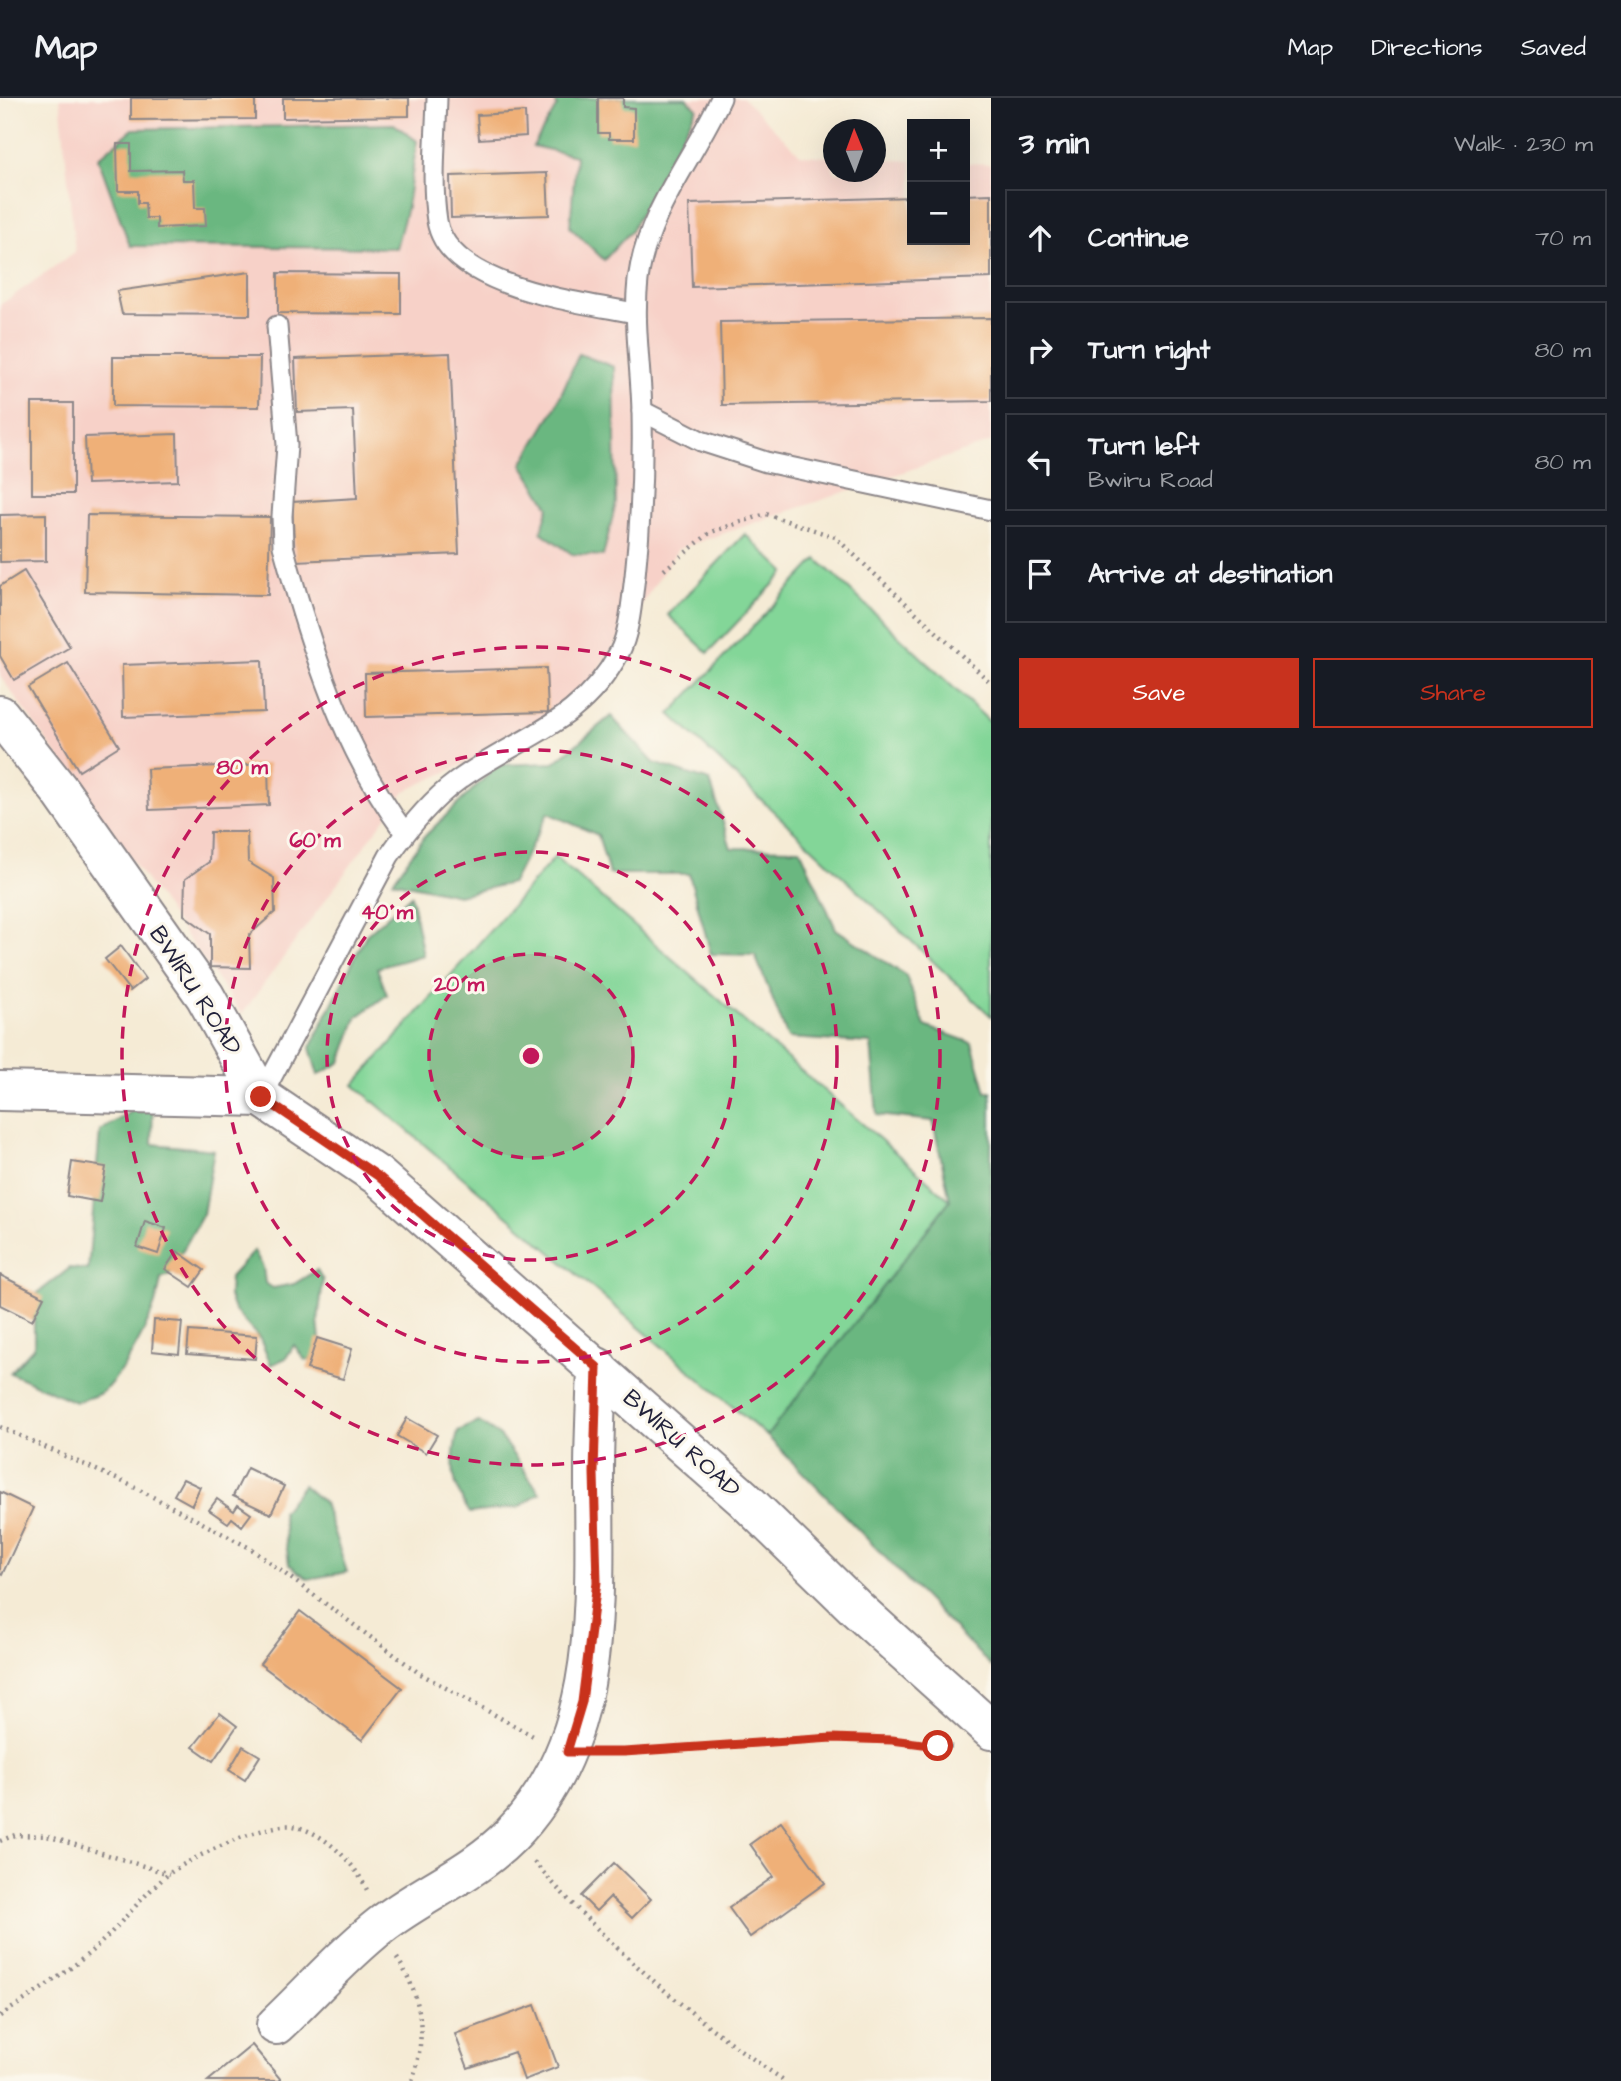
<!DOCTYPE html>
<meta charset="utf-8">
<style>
:root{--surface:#171b24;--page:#20242c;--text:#f1f3f6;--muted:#9ea1a6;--line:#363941;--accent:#c8321e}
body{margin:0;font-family:"Architects Daughter",sans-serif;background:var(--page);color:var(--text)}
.controls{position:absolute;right:21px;top:21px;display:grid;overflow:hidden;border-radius:0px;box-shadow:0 7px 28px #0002}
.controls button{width:63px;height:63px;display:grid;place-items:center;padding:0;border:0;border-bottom:2px solid var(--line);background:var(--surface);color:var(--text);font:35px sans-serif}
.compass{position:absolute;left:823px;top:21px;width:63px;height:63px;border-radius:50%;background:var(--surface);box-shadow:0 7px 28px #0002;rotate:359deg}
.stop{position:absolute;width:21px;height:21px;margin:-16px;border:5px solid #c8321e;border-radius:50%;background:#fff}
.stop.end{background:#c8321e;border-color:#fff;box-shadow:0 2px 7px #0008}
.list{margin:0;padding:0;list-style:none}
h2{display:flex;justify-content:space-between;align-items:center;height:91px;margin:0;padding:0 28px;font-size:30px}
h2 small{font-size:23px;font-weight:400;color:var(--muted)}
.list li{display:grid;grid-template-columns:46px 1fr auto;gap:21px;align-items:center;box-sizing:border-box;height:98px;margin:0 14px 14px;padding:0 14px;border:2px solid var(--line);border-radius:0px}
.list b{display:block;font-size:26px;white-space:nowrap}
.list p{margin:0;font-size:23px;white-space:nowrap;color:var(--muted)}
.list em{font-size:23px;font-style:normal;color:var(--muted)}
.actions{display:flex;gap:14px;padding:21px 28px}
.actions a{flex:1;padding:16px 0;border:2px solid var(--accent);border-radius:0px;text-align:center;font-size:24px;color:var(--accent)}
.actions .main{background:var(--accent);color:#fff}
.icon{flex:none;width:38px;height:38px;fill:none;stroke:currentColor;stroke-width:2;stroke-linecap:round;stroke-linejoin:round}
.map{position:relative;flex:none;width:991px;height:1983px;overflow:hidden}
header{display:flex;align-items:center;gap:42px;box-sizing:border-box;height:98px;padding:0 35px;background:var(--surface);border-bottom:2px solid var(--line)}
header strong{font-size:33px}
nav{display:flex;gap:38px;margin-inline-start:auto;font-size:24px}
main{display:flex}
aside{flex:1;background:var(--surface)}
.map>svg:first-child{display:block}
</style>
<header>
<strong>Map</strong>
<nav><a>Map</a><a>Directions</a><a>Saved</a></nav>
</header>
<main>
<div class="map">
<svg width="991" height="1983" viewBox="0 0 991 1983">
<rect width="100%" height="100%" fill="#fbf7ec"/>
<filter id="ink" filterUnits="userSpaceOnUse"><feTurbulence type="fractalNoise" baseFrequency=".0143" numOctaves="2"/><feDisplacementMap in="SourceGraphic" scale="14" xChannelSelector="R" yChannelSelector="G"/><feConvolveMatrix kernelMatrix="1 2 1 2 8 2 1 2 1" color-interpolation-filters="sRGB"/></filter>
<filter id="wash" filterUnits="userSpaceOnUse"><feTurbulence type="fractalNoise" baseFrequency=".00686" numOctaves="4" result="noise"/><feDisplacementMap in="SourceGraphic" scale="28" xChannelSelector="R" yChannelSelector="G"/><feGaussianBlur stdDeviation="1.57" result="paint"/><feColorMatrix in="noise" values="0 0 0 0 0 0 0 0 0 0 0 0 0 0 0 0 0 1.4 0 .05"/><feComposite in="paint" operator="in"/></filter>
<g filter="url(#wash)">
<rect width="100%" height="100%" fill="#f5ebd5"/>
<polygon fill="#f7d1c8" points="60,0 743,0 801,57 833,59 834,74 876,74 876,61 912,63 912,142 965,142 965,65 991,66 991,344 678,451 574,609 556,624 405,693 242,916 0,578 0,207 75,154"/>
<g fill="#83d698" stroke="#527c6a" stroke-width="2">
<polygon points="745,436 785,474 708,555 668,517"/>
<polygon points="817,461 991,625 991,918 670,616"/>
<polygon points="555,759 950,1102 767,1338 354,987"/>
</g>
<g fill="#6ab780" stroke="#466c5e" stroke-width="2">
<polygon points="554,0 686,0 697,10 631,133 604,162 570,129 576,58 533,48 557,8"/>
<polygon points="394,26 417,43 407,109 396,150 130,148 98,60 133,31"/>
<polygon points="579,256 614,269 616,405 603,458 572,456 541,434 549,409 522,366 554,312"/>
<polygon points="611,618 654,665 710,683 731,750 800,751 836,831 906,878 925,928 972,945 986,994 991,994 991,1568 767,1338 950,1102 933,1023 877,1017 871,945 788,940 755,857 711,856 689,776 609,776 598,737 548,715 512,785 458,797 393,783 425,738 498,667 554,665"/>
<polygon points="411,797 423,857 377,870 387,897 357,919 341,964 318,977 310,950 366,837"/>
<path d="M153,1000L152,1046L214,1052L203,1116L169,1177L161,1180C157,1214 129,1267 105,1292C99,1298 84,1301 75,1304L10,1275L34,1249V1198L70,1170L88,1172L100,1033Z"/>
<polygon points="254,1153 263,1169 265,1185 273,1190 294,1186 317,1172 323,1182 318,1223 322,1260 305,1262 294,1247 286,1260 271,1267 260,1241 234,1212 229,1198 230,1179"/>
<path d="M479,1324L500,1338L540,1395L519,1409L470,1415C451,1387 450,1366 458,1333Z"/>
<polygon points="303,1387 324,1405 347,1474 308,1481 289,1466 282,1414"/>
</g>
<g id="blocks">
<g fill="#efb078">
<polygon points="131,0 255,0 255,21 131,22"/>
<polygon points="283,0 409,0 409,18 283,20"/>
<polygon points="598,0 623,0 623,9 634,10 634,41 609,41 609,35 598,35"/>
<polygon points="525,14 526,38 479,41 477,17"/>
<polygon points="117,46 131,46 131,73 182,72 183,82 194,82 195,110 205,110 206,128 157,130 157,120 146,120 145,105 138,105 138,93 118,93"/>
<polygon points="547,75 549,117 451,120 450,78"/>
<polygon points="991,96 991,180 692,189 689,106 912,99 912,142 965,142 965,97"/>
<polygon points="250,174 250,217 122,216 117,193"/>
<polygon points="278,175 401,176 401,216 278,215"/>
<polygon points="991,220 991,303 722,307 720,224"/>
<polygon points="450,255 459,456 295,463 292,404 357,400 353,312 297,314 295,261"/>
<polygon points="113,259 260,259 259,309 113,308"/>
<rect x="32" y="305" width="41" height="91"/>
<polygon points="177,336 178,383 87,386 85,339"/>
<polygon points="46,416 46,463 0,464 0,417"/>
<polygon points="87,417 270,419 268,497 85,494"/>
<polygon points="24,473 70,549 14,582 0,558 0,488"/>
<polygon points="262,562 264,614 123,619 122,567"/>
<polygon points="68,565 119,648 79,673 28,589"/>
<polygon points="546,570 548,614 366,619 365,575"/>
<polygon points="268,666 269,707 149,712 147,671"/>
<polygon points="210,734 247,734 248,764 274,780 275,814 249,837 250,870 210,869 210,836 184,817 185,781 209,764"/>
<polygon points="121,848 145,881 130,893 105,861"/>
<polygon points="72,1064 106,1069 100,1104 67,1098"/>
<polygon points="145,1123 166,1130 158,1156 137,1149"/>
<polygon points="177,1153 204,1172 192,1189 165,1171"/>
<polygon points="0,1177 44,1199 32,1223 0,1207"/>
<polygon points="154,1222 182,1224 179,1256 152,1253"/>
<polygon points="189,1233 257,1238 255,1261 187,1256"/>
<polygon points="317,1240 352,1251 343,1281 307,1271"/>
<polygon points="407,1320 437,1337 426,1355 397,1338"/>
<polygon points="247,1370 284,1388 271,1416 233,1398"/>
<polygon points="183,1381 200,1389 192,1407 174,1397"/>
<polygon points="0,1394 33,1410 2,1477 0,1476"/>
<polygon points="217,1401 234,1413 238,1407 251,1416 242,1428 232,1420 228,1425 209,1412"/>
<polygon points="300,1513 402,1590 362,1642 260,1566"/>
<polygon points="220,1615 237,1628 213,1663 193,1649"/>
<polygon points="243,1648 260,1658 245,1682 229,1672"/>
<polygon points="781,1724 825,1785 750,1839 729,1810 773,1779 750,1746"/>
<polygon points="614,1765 651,1801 632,1820 610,1799 596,1813 581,1798"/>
<polygon points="535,1907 558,1969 524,1982 514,1954 468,1970 455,1936"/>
<polygon points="252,1947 282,1983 208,1983"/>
</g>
</g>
</g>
<g filter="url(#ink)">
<use href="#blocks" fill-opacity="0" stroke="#8c8688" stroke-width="2"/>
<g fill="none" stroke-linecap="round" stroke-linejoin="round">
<g stroke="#8c8688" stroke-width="23">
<g id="lane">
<path d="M437,0C436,40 431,84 437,123C448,190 581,204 635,215"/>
<path d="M277,228L287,347L282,418L283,448C310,547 343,652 405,735"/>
<polyline points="642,313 701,343 766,364 991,412"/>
<path d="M261,999L389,758C407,732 430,703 456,684C518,638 579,629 619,555C630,534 632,501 635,478C641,423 643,368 642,314C641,269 633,226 638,182C647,113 693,61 721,0"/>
</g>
</g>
<g stroke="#8c8688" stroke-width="42">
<g id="street">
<polyline points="0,993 261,999"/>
<path d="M276,1927C310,1895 343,1857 380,1828C421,1796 474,1775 511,1737C606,1640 594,1500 594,1375C594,1340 596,1304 597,1269"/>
</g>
</g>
<g stroke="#8c8688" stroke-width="42">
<polyline id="secondary" points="0,617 60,693 205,898 261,999 378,1078 743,1400 858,1512 991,1632"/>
</g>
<g stroke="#8c8688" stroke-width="4.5" stroke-dasharray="2 5" stroke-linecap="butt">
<polyline points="664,472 711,434 766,416 835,439 991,585"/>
<polyline points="0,1329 130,1387 250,1450 419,1575 533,1638"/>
<path d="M601,1654C679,1654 755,1644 832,1640C874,1639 914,1645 956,1649"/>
<polyline points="0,1743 15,1737 47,1738 169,1776"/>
<path d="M534,1764C608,1848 692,1921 785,1983"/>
<path d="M397,1860C423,1900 427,1938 412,1983"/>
<path d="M0,1918C32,1897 66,1876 95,1850C121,1827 143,1796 170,1775C190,1760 269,1723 293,1728C324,1734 355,1765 367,1792"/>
</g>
<use href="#lane" stroke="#fff" stroke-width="19"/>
<use href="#street" stroke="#fff" stroke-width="38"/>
<use href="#secondary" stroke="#fff" stroke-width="38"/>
</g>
</g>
<g fill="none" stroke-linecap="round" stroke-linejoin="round" filter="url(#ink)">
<polyline stroke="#c8321e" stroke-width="9" points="261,999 378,1078 597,1269 594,1375 597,1484 582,1604 567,1654 624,1654 832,1640 892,1642 938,1648"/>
</g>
<circle cx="531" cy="958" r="102" fill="#c2185b" fill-opacity=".12"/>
<g fill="none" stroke="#c2185b" stroke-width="3.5" stroke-dasharray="12 9">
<circle cx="531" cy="958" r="102"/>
<circle cx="531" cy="958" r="204"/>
<circle cx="531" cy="958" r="306"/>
<circle cx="531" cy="958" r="409"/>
</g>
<g text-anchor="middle" stroke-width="6" stroke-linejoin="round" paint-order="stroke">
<g font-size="24" fill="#22223b" stroke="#fbf7ec">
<text transform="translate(196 892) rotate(57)" y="8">BWIRU ROAD</text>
<text transform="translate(682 1345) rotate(42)" y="8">BWIRU ROAD</text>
</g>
</g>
<circle cx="531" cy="958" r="10" fill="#c2185b" stroke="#fbf7ec" stroke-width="3.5"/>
<g font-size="21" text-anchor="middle" font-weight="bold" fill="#c2185b" stroke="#fbf7ec" stroke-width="6" stroke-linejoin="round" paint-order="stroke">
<text x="242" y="676">80 m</text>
<text x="315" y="749">60 m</text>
<text x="387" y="821">40 m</text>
<text x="459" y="893">20 m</text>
</g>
</svg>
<div class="controls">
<button>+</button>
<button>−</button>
</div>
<svg class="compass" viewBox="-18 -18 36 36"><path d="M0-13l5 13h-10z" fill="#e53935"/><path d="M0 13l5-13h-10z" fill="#9ea1a6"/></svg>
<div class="stop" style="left:938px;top:1648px"></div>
<div class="stop end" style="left:261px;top:999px"></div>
</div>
<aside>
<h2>3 min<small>Walk · 230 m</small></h2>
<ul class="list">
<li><svg class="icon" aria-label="ahead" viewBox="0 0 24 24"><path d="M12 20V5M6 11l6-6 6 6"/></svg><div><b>Continue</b></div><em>70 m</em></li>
<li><svg class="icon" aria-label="right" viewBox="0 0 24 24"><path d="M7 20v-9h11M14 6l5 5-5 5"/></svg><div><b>Turn right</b></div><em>80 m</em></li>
<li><svg class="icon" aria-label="left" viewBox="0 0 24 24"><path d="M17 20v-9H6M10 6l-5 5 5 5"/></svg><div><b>Turn left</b><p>Bwiru Road</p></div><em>80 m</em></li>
<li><svg class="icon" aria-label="arrive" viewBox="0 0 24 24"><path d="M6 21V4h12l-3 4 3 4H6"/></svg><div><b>Arrive at destination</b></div></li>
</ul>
<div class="actions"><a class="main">Save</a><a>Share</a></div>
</aside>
</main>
